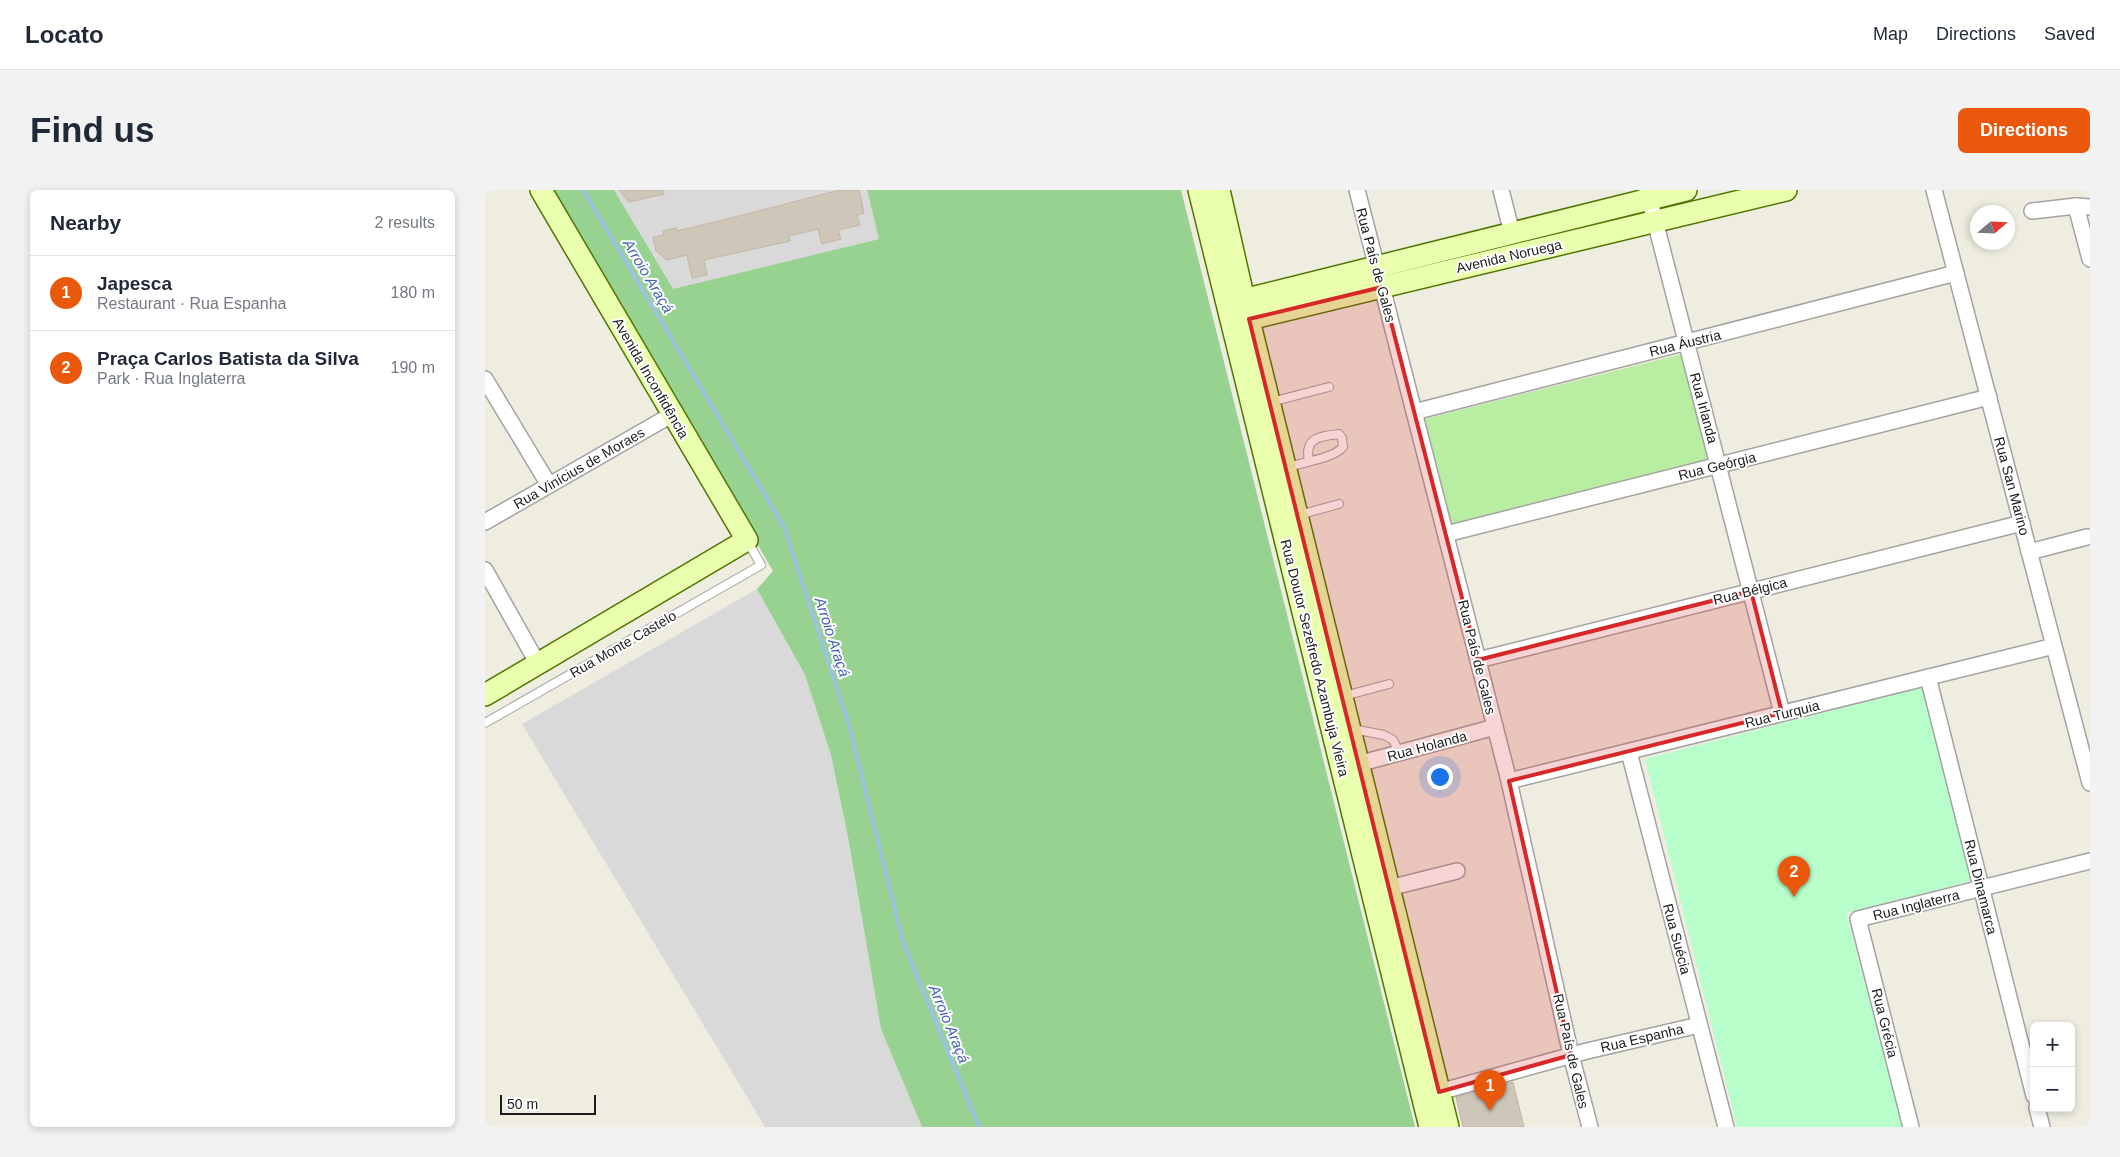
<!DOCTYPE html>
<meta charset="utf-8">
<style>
:root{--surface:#fff;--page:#f2f2f3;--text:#1f2937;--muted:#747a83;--line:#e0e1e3;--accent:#ea580c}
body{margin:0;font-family:Helvetica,sans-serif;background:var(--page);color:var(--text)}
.controls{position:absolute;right:15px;bottom:15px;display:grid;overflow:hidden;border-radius:8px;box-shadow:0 2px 8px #0003}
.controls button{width:45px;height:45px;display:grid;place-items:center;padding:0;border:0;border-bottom:1px solid var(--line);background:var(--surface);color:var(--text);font:25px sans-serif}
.compass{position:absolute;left:1485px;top:15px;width:45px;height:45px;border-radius:50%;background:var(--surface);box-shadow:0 2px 8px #0003;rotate:71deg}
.scale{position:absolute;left:15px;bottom:12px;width:96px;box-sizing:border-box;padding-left:5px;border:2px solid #1c1c1c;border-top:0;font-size:14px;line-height:18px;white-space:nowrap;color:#1c1c1c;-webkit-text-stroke:4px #fff;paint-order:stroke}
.you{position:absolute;left:954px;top:586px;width:18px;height:18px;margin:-12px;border:4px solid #fff;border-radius:50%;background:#1a73e8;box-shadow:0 0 0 8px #1a73e833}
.badge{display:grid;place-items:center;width:32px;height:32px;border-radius:50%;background:var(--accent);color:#fff;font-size:16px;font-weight:700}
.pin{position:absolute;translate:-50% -41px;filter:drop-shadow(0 1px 2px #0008)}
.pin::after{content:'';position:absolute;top:26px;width:18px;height:15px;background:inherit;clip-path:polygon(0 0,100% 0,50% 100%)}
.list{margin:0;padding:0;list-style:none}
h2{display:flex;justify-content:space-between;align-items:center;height:65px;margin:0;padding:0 20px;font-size:21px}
h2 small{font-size:16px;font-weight:400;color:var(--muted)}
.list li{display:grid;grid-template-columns:32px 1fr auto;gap:15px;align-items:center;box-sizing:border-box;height:75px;padding:0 20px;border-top:1px solid var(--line)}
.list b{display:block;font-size:19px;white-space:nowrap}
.list p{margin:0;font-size:16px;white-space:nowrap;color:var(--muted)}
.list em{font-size:16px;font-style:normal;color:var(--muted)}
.map{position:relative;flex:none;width:1605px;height:937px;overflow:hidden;border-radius:8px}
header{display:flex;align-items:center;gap:30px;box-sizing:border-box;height:70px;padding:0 25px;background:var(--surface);border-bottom:1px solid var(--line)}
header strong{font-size:24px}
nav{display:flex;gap:28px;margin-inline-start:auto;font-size:18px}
.intro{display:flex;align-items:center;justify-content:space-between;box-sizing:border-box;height:120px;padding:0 30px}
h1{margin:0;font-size:35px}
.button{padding:12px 22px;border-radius:8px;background:var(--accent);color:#fff;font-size:18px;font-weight:700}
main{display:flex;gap:30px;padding:0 30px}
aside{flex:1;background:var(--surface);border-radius:8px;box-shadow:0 2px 8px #0003}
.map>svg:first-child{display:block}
</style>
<header>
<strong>Locato</strong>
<nav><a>Map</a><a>Directions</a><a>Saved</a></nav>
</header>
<div class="intro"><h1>Find us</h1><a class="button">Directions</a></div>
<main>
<aside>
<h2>Nearby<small>2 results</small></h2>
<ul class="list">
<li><span class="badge">1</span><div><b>Japesca</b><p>Restaurant · Rua Espanha</p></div><em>180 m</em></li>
<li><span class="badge">2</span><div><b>Praça Carlos Batista da Silva</b><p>Park · Rua Inglaterra</p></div><em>190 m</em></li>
</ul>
</aside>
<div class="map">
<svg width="1605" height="937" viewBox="0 0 1605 937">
<rect width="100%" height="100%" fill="#eeede0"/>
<g fill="#dad9d9">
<polygon points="129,0 382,0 394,49 188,100"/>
<polygon points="272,399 320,485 346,565 363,647 396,839 437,937 280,937 37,534"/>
</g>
<polygon fill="#b7eea1" points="1197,164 1223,269 965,334 939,229"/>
<polygon fill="#97d291" points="62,0 129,0 188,99 394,49 382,0 696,0 930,937 437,937 396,839 363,647 346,565 320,485 272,399 288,381"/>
<polygon fill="#b8fecb" points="1438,497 1486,691 1361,723 1418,937 1252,937 1160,569"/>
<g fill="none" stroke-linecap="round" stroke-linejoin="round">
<polyline stroke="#9cc3e1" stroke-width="4" points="98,0 299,337 364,535 418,752 494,937"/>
</g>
<g fill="#cec7b9" stroke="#c1b6a1">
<polygon points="134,0 178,0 179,4 144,12"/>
<polygon points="355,0 374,0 379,23 372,25 375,35 353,40 356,49 337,54 333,39 304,46 305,51 219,70 222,85 207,88 202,65 182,70 171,61 168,47 179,45 178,41 191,38 192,41 242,29"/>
<polygon points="1028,892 1039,937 978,937 971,907"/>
</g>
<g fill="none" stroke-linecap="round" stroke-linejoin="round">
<g stroke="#a3a3a3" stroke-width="10">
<g id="lane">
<polyline points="786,212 844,197"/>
<path d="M802,277C816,273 850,268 858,257L857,248L854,244C834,246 819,248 824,271"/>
<polyline points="814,325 854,314"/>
<polyline points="859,506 904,494"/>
<polyline points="0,533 276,375 263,352"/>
<polyline points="868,539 899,545 908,550 915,564"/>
</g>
</g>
<g stroke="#a3a3a3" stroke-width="18">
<g id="street">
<polyline points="872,0 1024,591 1086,865 1105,937"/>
<polyline points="1016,0 1027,43"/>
<polyline points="1162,0 1297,523"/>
<polyline points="1449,0 1605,593"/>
<polyline points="1591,16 1605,69"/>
<polyline points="1547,21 1591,16 1605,17"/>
<polyline points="0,189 64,295"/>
<polyline points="929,222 1471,83"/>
<polyline points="0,332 188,224"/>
<polyline points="961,344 1504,207"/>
<polyline points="1544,362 1602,347"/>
<polyline points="0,380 53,474"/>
<polyline points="993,470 1537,333"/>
<polyline points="1443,487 1549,906"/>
<polyline points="1144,562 1241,937"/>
<polyline points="873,574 1010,537"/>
<polyline points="1024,591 1569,456"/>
<polyline points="904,698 972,681"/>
<polyline points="954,902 1102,861 1214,835"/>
<polyline points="1552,918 1557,937"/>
<polyline points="1426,937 1373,729 1605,671"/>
</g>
</g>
<g stroke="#517600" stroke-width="24">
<g id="secondary">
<polyline points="714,0 945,937"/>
<polyline points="734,0 759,110 963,937"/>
<polyline points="746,113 1201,0"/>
<polyline points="751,132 1301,0"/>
<polyline points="0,505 262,350 56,0"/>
</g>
</g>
<use href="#lane" stroke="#fff" stroke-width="8"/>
<use href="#street" stroke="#fff" stroke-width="15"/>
<use href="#secondary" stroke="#eaffae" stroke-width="21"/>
</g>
<path fill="#d62828" fill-opacity="0.2" stroke="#d62828" stroke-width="4" stroke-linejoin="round" d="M897,97L993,470L1266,401L1297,523L1024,591L1086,865L954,902L764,129Z"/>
<g text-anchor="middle" stroke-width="4" stroke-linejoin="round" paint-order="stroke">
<g font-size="14" fill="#1c1c1c" stroke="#fff">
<text transform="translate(1024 66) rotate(-13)" y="5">Avenida Noruega</text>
<text transform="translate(891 75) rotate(75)" y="5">Rua País de Gales</text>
<text transform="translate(1200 153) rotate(-14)" y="5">Rua Áustria</text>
<text transform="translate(166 188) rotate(60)" y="5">Avenida Inconfidência</text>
<text transform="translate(1219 218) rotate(75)" y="5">Rua Irlanda</text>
<text transform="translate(1232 276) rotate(-14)" y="5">Rua Geórgia</text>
<text transform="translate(94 278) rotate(-30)" y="5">Rua Vinícius de Moraes</text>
<text transform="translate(1527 296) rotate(75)" y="5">Rua San Marino</text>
<text transform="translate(1265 401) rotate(-14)" y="5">Rua Bélgica</text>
<text transform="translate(138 454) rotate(-30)" y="5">Rua Monte Castelo</text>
<text transform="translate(992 467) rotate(76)" y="5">Rua País de Gales</text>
<text transform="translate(830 468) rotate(76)" y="5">Rua Doutor Sezefredo Azambuja Vieira</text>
<text transform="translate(1297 524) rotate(-14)" y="5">Rua Turquia</text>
<text transform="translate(942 556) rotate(-15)" y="5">Rua Holanda</text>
<text transform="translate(1496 697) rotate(76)" y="5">Rua Dinamarca</text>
<text transform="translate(1431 715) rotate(-14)" y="5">Rua Inglaterra</text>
<text transform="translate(1192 749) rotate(75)" y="5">Rua Suécia</text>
<text transform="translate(1400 833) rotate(76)" y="5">Rua Grécia</text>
<text transform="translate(1157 848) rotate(-13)" y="5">Rua Espanha</text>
<text transform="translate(1086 861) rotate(77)" y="5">Rua País de Gales</text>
</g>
<g font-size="15" font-style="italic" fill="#4163b3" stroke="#fff">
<text transform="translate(163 86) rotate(59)" y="5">Arroio Araçá</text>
<text transform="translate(347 447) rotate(72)" y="5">Arroio Araçá</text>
<text transform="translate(464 834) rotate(68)" y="5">Arroio Araçá</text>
</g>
</g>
</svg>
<div class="controls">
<button>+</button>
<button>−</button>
</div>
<svg class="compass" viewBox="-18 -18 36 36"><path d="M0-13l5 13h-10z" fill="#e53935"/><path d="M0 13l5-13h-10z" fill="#747a83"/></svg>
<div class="scale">50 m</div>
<div class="you"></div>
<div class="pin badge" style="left:1005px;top:921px">1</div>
<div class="pin badge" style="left:1309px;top:707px">2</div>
</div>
</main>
